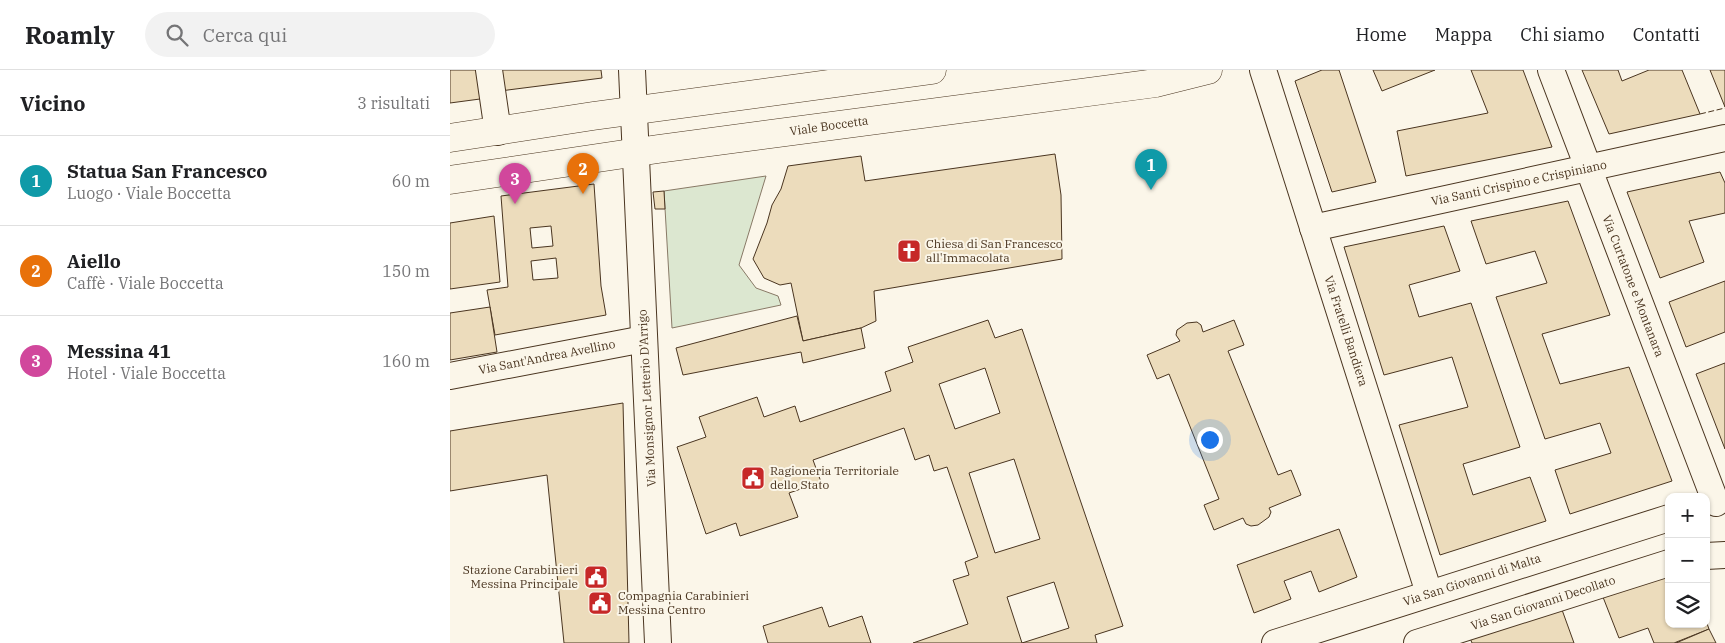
<!DOCTYPE html>
<html lang="it">
<meta charset="utf-8">
<style>
:root{--surface:#fff;--page:#f2f2f2;--text:#202124;--muted:#757577;--line:#e0e0e0;--accent:#111827}
body{margin:0;font-family:"IBM Plex Serif",serif;background:var(--page);color:var(--text)}
.controls{position:absolute;right:15px;bottom:15px;display:grid;overflow:hidden;border-radius:10px;box-shadow:0 1px 4px #0004}
.controls button{width:45px;height:45px;display:grid;place-items:center;padding:0;border:0;border-bottom:1px solid var(--line);background:var(--surface);color:var(--text);font:25px sans-serif}
.you{position:absolute;left:759px;top:369px;width:18px;height:18px;margin:-12px;border:4px solid #fff;border-radius:50%;background:#1a73e8;box-shadow:0 0 0 8px #1a73e833}
.badge{display:grid;place-items:center;width:32px;height:32px;border-radius:50%;background:var(--accent);color:#fff;font-size:16px;font-weight:700}
.pin{position:absolute;translate:-50% -41px;filter:drop-shadow(0 1px 2px #0008)}
.pin::after{content:'';position:absolute;top:26px;width:18px;height:15px;background:inherit;clip-path:polygon(0 0,100% 0,50% 100%)}
.list{margin:0;padding:0;list-style:none}
h2{display:flex;justify-content:space-between;align-items:center;height:65px;margin:0;padding:0 20px;font-size:21px}
h2 small{font-size:16px;font-weight:400;color:var(--muted)}
.list li{display:grid;grid-template-columns:32px 1fr auto;gap:15px;align-items:center;box-sizing:border-box;height:90px;padding:0 20px;border-top:1px solid var(--line)}
.list b{display:block;font-size:19px;white-space:nowrap}
.list p{margin:0;font-size:16px;white-space:nowrap;color:var(--muted)}
.list em{font-size:16px;font-style:normal;color:var(--muted)}
.icon{flex:none;width:28px;height:28px;fill:none;stroke:currentColor;stroke-width:2;stroke-linecap:round;stroke-linejoin:round}
.map{position:relative;flex:none;width:1275px;height:573px;overflow:hidden}
header{display:flex;align-items:center;gap:30px;box-sizing:border-box;height:70px;padding:0 25px;background:var(--surface);border-bottom:1px solid var(--line)}
header strong{font-size:24px}
nav{display:flex;gap:28px;margin-inline-start:auto;font-size:18px}
.search{width:350px;height:45px;background:var(--page);display:flex;align-items:center;gap:12px;box-sizing:border-box;padding:0 18px;border-radius:28px;color:var(--muted);font-size:19px}
main{display:flex}
aside{flex:1;background:var(--surface)}
.map>svg:first-child{display:block}
</style>
<header>
<strong>Roamly</strong>
<div class="search"><svg class="icon" aria-label="search" viewBox="0 0 24 24"><circle cx="10" cy="10" r="6"/><path d="M15 15l6 6"/></svg>Cerca qui</div>
<nav><a>Home</a><a>Mappa</a><a>Chi siamo</a><a>Contatti</a></nav>
</header>
<main>
<aside>
<h2>Vicino<small>3 risultati</small></h2>
<ul class="list">
<li><span class="badge" style="background:#0f9aa8">1</span><div><b>Statua San Francesco</b><p>Luogo · Viale Boccetta</p></div><em>60 m</em></li>
<li><span class="badge" style="background:#e8710a">2</span><div><b>Aiello</b><p>Caffè · Viale Boccetta</p></div><em>150 m</em></li>
<li><span class="badge" style="background:#d1479c">3</span><div><b>Messina 41</b><p>Hotel · Viale Boccetta</p></div><em>160 m</em></li>
</ul>
</aside>
<div class="map">
<svg width="1275" height="573" viewBox="0 0 1275 573">
<rect width="100%" height="100%" fill="#fbf6e9"/>
<polygon fill="#dce7d0" stroke="#887966" points="316,106 289,195 306,218 328,226 331,235 222,258 214,121"/>
<g fill="#ecdcbc" stroke="#4a3520" fill-rule="evenodd">
<polygon points="0,0 27,0 30,29 0,33"/>
<polygon points="48,0 151,0 152,8 50,21"/>
<polygon points="872,0 889,0 926,112 882,122 845,11"/>
<polygon points="923,0 985,0 932,21"/>
<polygon points="1021,0 1073,0 1102,77 956,106 947,61 1038,43"/>
<polygon points="1132,0 1168,0 1172,11 1199,0 1232,0 1250,44 1159,64"/>
<polygon points="1260,0 1275,0 1275,37"/>
<polygon points="605,84 611,125 612,189 424,221 426,251 411,258 353,271 341,213 330,215 314,208 303,189 317,153 322,135 331,119 338,96 411,86 415,111"/>
<polygon points="1270,102 1275,113 1275,143 1239,151 1254,192 1210,208 1177,122"/>
<path d="M144,114L151,216L156,245L45,265L37,220L58,217L51,126ZM101,156L103,176L82,178L80,158ZM106,188L108,208L83,210L81,191Z"/>
<polygon points="214,121 215,139 205,139 203,122"/>
<polygon points="1118,131 1160,245 1092,264 1110,314 1179,297 1222,411 1120,444 1105,400 1161,383 1150,353 1095,369 1046,227 1097,213 1085,181 1036,194 1021,151"/>
<polygon points="44,146 50,212 0,219 0,153"/>
<polygon points="994,156 1010,201 959,215 969,247 1021,233 1070,377 1013,394 1023,425 1080,407 1096,451 990,485 949,355 1018,337 1002,287 934,305 894,177"/>
<polygon points="1275,211 1275,262 1236,277 1219,232"/>
<polygon points="40,237 47,282 0,290 0,243"/>
<polygon points="347,246 353,271 411,258 415,278 353,293 351,282 233,305 226,278"/>
<path d="M538,250L545,268L572,259L673,556L645,565L647,573H463L518,554L503,510L519,505L515,492L528,487L497,397L484,401L479,385L465,390L454,358L363,390L371,412L339,423L348,447L290,466L286,453L256,464L227,377L256,367L249,347L307,327L314,347L345,336L350,352L441,321L435,302L463,292L458,277ZM535,298L550,343L505,359L489,314ZM564,389L590,469L545,483L519,403ZM604,512L619,558L572,573L557,527Z"/>
<polygon points="784,250 794,275 778,281 828,405 841,400 851,425 819,438 821,442 819,447 808,455 801,456 796,454 793,448 764,460 754,435 769,429 719,304 707,309 697,285 730,271 726,265 727,260 737,253 747,252 751,255 753,262"/>
<polygon points="1275,293 1275,379 1246,304"/>
<polygon points="173,333 179,573 114,573 97,405 0,421 0,361"/>
<polygon points="889,459 907,507 869,522 861,501 834,511 841,529 804,543 787,495"/>
<polygon points="1219,499 1219,554 1256,554 1256,551 1259,559 1224,573 1204,573 1198,558 1169,568 1151,522"/>
<polygon points="372,537 379,557 412,546 421,573 318,573 313,556"/>
<polygon points="1111,537 1124,573 1022,573 1020,568"/>
<polygon points="1259,559 1266,573 1226,573"/>
</g>
<g fill="none" stroke-linecap="round" stroke-linejoin="round">
<g stroke="#4a3520" stroke-width="28">
<g id="street">
<polyline points="39,0 48,62"/>
<polyline points="182,0 208,573"/>
<polyline points="813,0 979,523"/>
<polyline points="1101,0 1266,433"/>
<polyline points="863,158 1275,68"/>
<polyline points="0,306 194,269"/>
<polyline points="1256,486 1275,485"/>
<polyline points="825,573 1219,448"/>
<polyline points="967,573 1219,493"/>
</g>
</g>
<g stroke="#4a3520" stroke-width="29">
<g id="primary">
<polyline points="0,68 143,46 482,0"/>
<polyline points="0,110 208,79 706,13 758,0"/>
</g>
</g>
<use href="#street" stroke="#fbf6e9" stroke-width="26"/>
<use href="#primary" stroke="#fbf6e9" stroke-width="28"/>
<polyline stroke="#4a3520" stroke-width="1" stroke-dasharray="6 2.5" stroke-linecap="butt" points="1250,44 1275,38"/>
</g>
<defs>
<g id="church-square" transform="scale(1.25)"><rect x="-9" y="-9" width="18" height="18" rx="4" fill="#c62828" stroke="#fbf6e9"/><path d="M-1.2-6h2.4v3.5h3.3v2.4h-3.3V6h-2.4V-.1h-3.3v-2.4h3.3Z" fill="#fff"/></g>
<g id="civic-square" transform="scale(1.25)"><rect x="-9" y="-9" width="18" height="18" rx="4" fill="#c62828" stroke="#fbf6e9"/><path d="M-.6-6.5H3V-4.5H.6V-3L4-1V1h2V6H-6V1h2V-1L-.6-3ZM-1.2 2.5V6h2.4V2.5Z" fill="#fff"/></g>
</defs>
<g fill-rule="evenodd">
<use href="#church-square" x="459" y="181"/>
<use href="#civic-square" x="303" y="408"/>
<use href="#civic-square" x="146" y="507"/>
<use href="#civic-square" x="150" y="533"/>
</g>
<g text-anchor="middle" stroke-width="4" stroke-linejoin="round" paint-order="stroke">
<g font-size="12" fill="#4a3520" stroke="#fbf6e9">
<text transform="translate(379 56) rotate(-8)" y="4">Viale Boccetta</text>
<text transform="translate(1069 113) rotate(-12)" y="4">Via Santi Crispino e Crispiniano</text>
<text transform="translate(1183 216) rotate(69)" y="4">Via Curtatone e Montanara</text>
<text transform="translate(896 261) rotate(72)" y="4">Via Fratelli Bandiera</text>
<text transform="translate(97 287) rotate(-11)" y="4">Via Sant'Andrea Avellino</text>
<text transform="translate(197 328) rotate(-93)" y="4">Via Monsignor Letterio D'Arrigo</text>
<text transform="translate(1022 510) rotate(-18)" y="4">Via San Giovanni di Malta</text>
<text transform="translate(1093 533) rotate(-18)" y="4">Via San Giovanni Decollato</text>
</g>
<g font-size="12" fill="#4a3520" stroke="#fbf6e9" text-anchor="start">
<text x="476" y="178">Chiesa di San Francesco<tspan x="476" dy="14">all'Immacolata</tspan></text>
<text x="320" y="405">Ragioneria Territoriale<tspan x="320" dy="14">dello Stato</tspan></text>
<text x="128" y="504" text-anchor="end">Stazione Carabinieri<tspan x="128" dy="14">Messina Principale</tspan></text>
<text x="168" y="530">Compagnia Carabinieri<tspan x="168" dy="14">Messina Centro</tspan></text>
</g>
</g>
</svg>
<div class="controls">
<button>+</button>
<button>−</button>
<button><svg class="icon" aria-label="layers" viewBox="0 0 24 24"><path d="M12 4l9 5-9 5-9-5zM3 14l9 5 9-5"/></svg></button>
</div>
<div class="you"></div>
<div class="pin badge" style="left:701px;top:120px;background:#0f9aa8">1</div>
<div class="pin badge" style="left:133px;top:124px;background:#e8710a">2</div>
<div class="pin badge" style="left:65px;top:134px;background:#d1479c">3</div>
</div>
</main>
